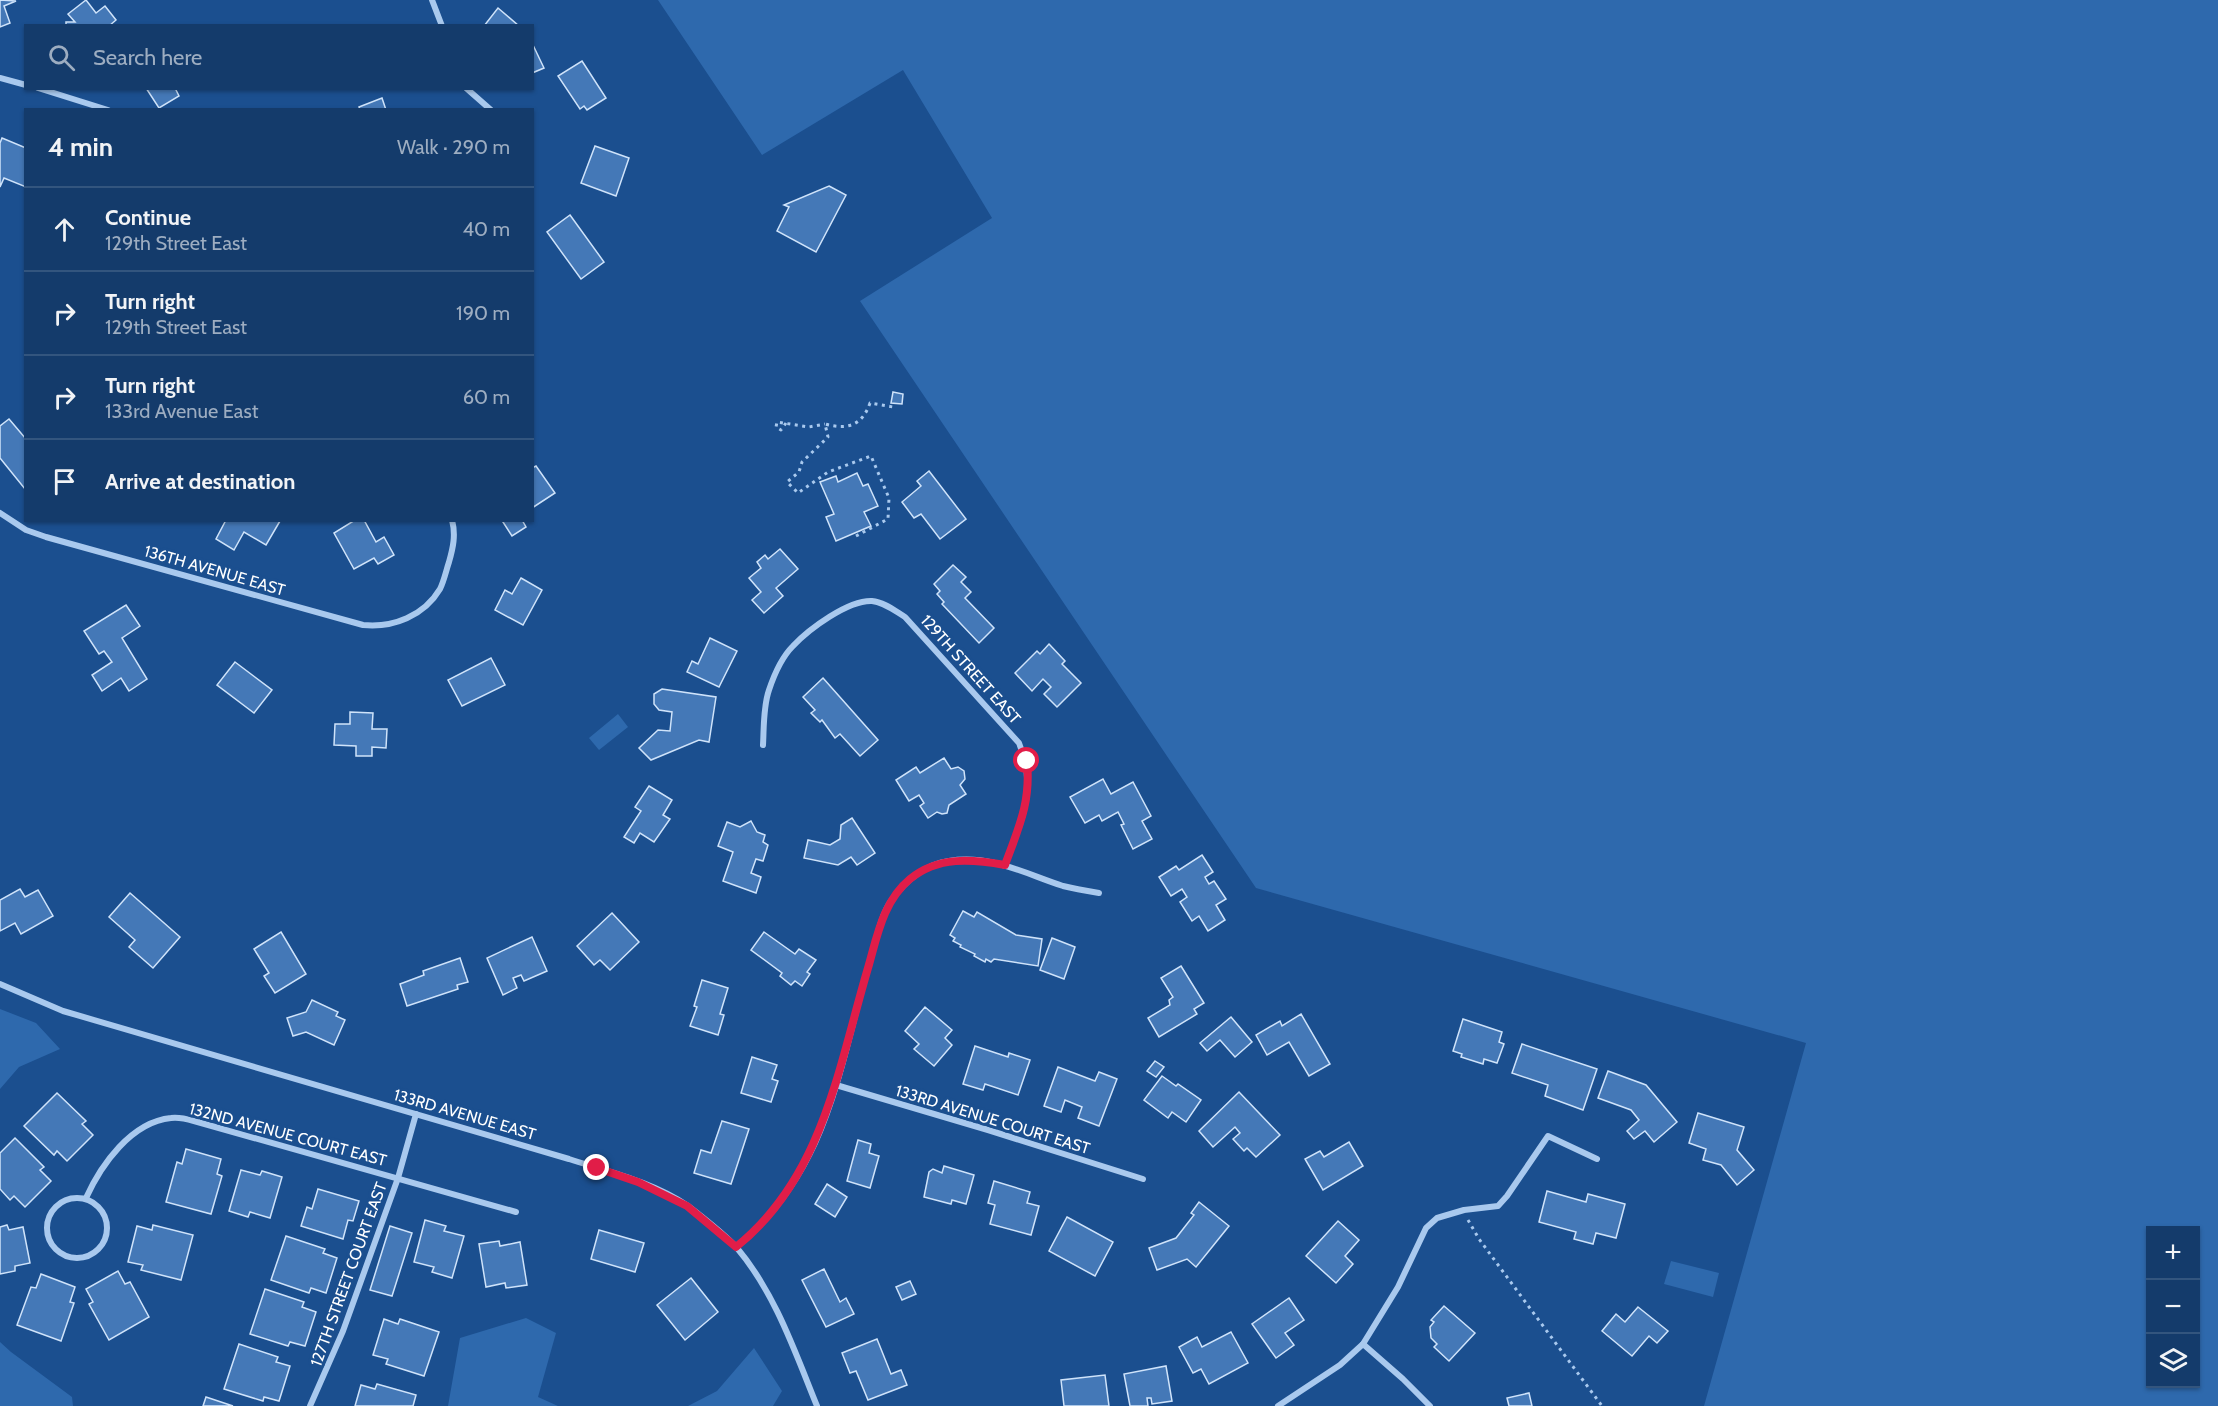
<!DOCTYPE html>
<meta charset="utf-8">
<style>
:root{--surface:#143b6b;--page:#1d4271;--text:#f1f3f6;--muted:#9dadc1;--line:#33557e}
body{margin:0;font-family:Cabin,sans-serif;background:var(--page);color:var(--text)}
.controls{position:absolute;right:18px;bottom:18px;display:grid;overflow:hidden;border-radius:0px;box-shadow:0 2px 4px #0004}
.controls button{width:54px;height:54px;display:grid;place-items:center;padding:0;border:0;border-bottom:2px solid var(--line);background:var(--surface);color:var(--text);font:30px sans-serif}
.stop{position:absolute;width:18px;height:18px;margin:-14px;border:4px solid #e11d48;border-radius:50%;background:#fff}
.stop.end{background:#e11d48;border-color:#fff;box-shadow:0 2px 6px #0008}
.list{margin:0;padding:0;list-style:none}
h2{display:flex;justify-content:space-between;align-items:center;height:78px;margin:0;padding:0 24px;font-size:26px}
h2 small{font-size:20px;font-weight:400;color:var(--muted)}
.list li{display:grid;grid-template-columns:39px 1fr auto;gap:18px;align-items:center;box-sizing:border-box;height:84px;padding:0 24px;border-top:2px solid var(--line)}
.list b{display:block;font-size:22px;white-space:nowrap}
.list p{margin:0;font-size:20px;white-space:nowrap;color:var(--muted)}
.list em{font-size:20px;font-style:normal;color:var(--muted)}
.icon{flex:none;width:33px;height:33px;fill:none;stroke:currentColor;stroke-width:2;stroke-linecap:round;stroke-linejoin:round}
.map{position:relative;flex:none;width:2218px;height:1406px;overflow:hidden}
.search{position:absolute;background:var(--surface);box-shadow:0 2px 4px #0004;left:24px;top:24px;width:510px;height:66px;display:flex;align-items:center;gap:15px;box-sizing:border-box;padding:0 21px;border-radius:0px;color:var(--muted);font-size:22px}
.panel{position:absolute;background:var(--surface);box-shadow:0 2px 4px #0004;left:24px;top:108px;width:510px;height:414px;border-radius:0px}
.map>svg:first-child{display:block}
</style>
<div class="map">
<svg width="2218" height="1406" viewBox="0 0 2218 1406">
<rect width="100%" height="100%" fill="#1b4f8f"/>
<g fill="#2e69ad" fill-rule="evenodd">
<path d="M658,0H2218V1406H1704L1806,1043L1256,888L860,301L992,218L903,70L762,155ZM2150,1230H2196V1384H2150Z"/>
<polygon points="618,714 628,727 599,750 589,738"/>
<polygon points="0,1009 36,1023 60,1049 19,1067 0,1089"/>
<polygon points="1671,1261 1719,1273 1713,1297 1664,1284"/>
<polygon points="526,1318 556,1333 538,1397 558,1406 448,1406 460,1338"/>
<polygon points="0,1342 11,1352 72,1397 73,1406 0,1406"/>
<polygon points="754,1348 782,1391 773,1406 688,1406 717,1391"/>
</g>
<g fill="#4478b7" stroke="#cfe3fa" stroke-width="1.5">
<polygon points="0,0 16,1 4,6 10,23 0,27"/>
<polygon points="86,0 96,13 105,6 116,20 109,26 66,26 66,22 75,22 68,14"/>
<polygon points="498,8 519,26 484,26"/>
<polygon points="532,43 544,68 532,73"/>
<polygon points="582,61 606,98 587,110 584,106 580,109 558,76"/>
<polygon points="146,88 175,88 179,96 159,108"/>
<polygon points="382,98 386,110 360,110 359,107"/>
<polygon points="2,138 26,148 26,187 4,178 0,187 0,143"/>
<polygon points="595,146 629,158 616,196 581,183"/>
<polygon points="829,186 846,195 816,252 777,231 789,207 784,205"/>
<polygon points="570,215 604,262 581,279 547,232"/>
<polygon points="893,392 903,394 902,404 891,403"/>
<polygon points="9,419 26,439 25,489 0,458 0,426"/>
<polygon points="536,466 555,493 532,508 532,468"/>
<polygon points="929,471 966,519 940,539 921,514 914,518 902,502 921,486 917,481"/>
<polygon points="857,473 863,486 868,484 878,506 864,512 871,526 836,541 826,517 834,514 820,482 836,476 838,482"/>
<polygon points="226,520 279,520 280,521 266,545 244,532 234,550 216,539"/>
<polygon points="355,520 364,520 376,542 384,537 394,555 378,564 374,558 354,569 334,533"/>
<polygon points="505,520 522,520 526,527 512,536 503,522"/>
<polygon points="780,549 798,569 776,588 783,596 764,613 752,600 761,592 749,578 761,568 757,562 765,555 768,559"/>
<polygon points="953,565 966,577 961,582 971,592 965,598 994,628 979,643 942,604 944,602 937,594 940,591 934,584"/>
<polygon points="521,578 542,590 523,625 495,610 505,590 512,594"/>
<polygon points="126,605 140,626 122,638 147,679 129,691 121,678 102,691 92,675 112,662 104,651 99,654 84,631"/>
<polygon points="710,638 737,651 719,687 687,672 692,661 698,664"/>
<polygon points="1049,644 1065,661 1062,664 1081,683 1057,707 1044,694 1051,687 1043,679 1032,691 1015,673 1037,651 1040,654"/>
<polygon points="491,658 505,685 462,706 448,680"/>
<polygon points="235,662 272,690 254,713 217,685"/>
<polygon points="823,678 878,740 860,756 840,734 835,738 822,720 820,722 811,713 815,710 803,697"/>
<polygon points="662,689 716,697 709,742 699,740 651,760 639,748 658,730 670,731 672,712 659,710 654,704 654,694"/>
<polygon points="350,712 373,713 372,729 387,729 386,748 372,747 372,756 356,756 356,746 334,745 335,724 350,724"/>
<polygon points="944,758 951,769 958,767 964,771 965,779 960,785 966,794 949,805 947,813 942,814 937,812 928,818 920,806 924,803 919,795 909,801 896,780 916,767 920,773"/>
<polygon points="1103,779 1111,794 1133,782 1151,816 1142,821 1152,839 1133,849 1121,825 1124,824 1118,812 1102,821 1099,815 1085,823 1070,797"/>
<polygon points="649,786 672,800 663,815 670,819 654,842 640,833 634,843 624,837 641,811 635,807"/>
<polygon points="852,818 875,853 857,865 851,857 838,865 804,858 808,840 830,845 840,839 841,825"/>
<polygon points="751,821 757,832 765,835 763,842 768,845 763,861 756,859 751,873 761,877 756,893 723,881 733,852 718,846 727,822 740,827"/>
<polygon points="1202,855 1213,872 1205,877 1209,884 1214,881 1226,899 1216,905 1225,920 1208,931 1199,916 1192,921 1180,902 1187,897 1182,889 1171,896 1159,877 1176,866 1179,870"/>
<polygon points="20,889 25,897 38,890 53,916 21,934 15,923 0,931 0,900"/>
<polygon points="130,893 180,937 153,968 129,947 135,940 109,917"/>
<polygon points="963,911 974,917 977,912 1016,935 1042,939 1038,966 994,959 991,962 986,959 985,962 974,956 975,954 960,947 961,945 953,941 955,938 950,935"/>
<polygon points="612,913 639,942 610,970 600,960 594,965 577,946"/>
<polygon points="281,932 306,974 275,993 264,976 269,973 254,949"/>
<polygon points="764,932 795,954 799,949 816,960 807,972 810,974 802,986 795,981 791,985 780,976 782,973 751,950"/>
<polygon points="532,937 547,971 524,981 521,975 513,978 517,988 503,995 487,958"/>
<polygon points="1052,938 1075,947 1064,979 1040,970"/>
<polygon points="460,958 468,982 457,985 458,989 407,1006 400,984 424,975 423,971"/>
<polygon points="1181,966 1204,1003 1194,1009 1197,1014 1159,1037 1148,1018 1170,1005 1169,1000 1173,997 1161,978"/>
<polygon points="702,980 728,988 720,1014 724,1015 718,1035 690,1026 697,1007 694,1006"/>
<polygon points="312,1000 338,1012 336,1016 345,1020 334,1045 306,1032 293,1036 287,1018 306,1012"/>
<polygon points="925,1007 952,1030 945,1038 952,1045 934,1066 914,1049 919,1044 905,1031"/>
<polygon points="1301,1014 1330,1064 1309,1076 1289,1042 1267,1055 1256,1035 1280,1021 1282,1026"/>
<polygon points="1231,1017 1252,1042 1235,1057 1220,1040 1207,1051 1200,1043"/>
<polygon points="1463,1019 1502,1032 1499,1042 1504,1044 1497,1063 1484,1059 1483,1064 1461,1057 1462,1054 1453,1051"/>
<polygon points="1522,1044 1597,1069 1583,1110 1545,1096 1548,1085 1512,1073"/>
<polygon points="975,1046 1008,1057 1009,1053 1030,1060 1018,1095 985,1084 983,1090 963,1084"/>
<polygon points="752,1057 777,1065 772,1079 778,1081 771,1102 741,1093"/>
<polygon points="1155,1061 1164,1067 1156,1077 1147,1071"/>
<polygon points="1058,1067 1095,1081 1099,1072 1117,1079 1099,1126 1078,1118 1082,1107 1065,1100 1061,1112 1044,1106"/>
<polygon points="1608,1071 1646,1085 1677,1122 1654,1142 1645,1131 1634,1139 1627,1131 1639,1120 1631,1110 1598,1098"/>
<polygon points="1162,1076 1176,1086 1178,1084 1201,1100 1186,1122 1172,1112 1168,1118 1144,1100"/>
<polygon points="1239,1092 1280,1135 1256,1157 1247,1148 1244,1151 1233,1139 1240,1133 1235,1127 1213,1147 1199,1131"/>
<polygon points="57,1093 86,1121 82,1124 93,1135 67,1161 57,1151 54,1155 24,1126"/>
<polygon points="1698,1113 1744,1127 1737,1150 1754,1170 1737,1185 1721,1165 1703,1160 1706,1149 1689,1143"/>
<polygon points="722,1121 749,1129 731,1184 694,1173 701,1150 711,1153"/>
<polygon points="15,1138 44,1167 40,1170 51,1181 25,1207 14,1196 10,1200 0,1189 0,1153"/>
<polygon points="858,1140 871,1144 869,1153 879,1156 870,1188 847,1181"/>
<polygon points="1349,1142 1363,1166 1323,1190 1305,1159 1320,1151 1324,1157"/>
<polygon points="186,1149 221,1159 217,1174 222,1176 211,1214 166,1202 177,1162 182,1164"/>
<polygon points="944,1166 974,1175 966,1204 952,1200 951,1204 924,1197 929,1172 933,1169 942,1173"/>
<polygon points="241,1170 260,1175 262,1171 282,1177 270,1218 250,1212 248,1217 229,1211"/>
<polygon points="994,1181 1030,1192 1027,1203 1039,1206 1031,1235 990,1224 995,1205 988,1203"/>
<polygon points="827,1184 847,1197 835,1217 815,1204"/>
<polygon points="318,1189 359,1201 353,1221 348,1220 343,1239 301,1226 307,1207 312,1209"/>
<polygon points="1547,1191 1586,1202 1588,1194 1625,1204 1616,1238 1596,1233 1593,1244 1574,1239 1576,1232 1539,1222"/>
<polygon points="1199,1202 1229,1226 1196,1267 1187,1259 1157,1270 1149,1248 1176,1238 1194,1215 1191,1213"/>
<polygon points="1067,1217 1113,1242 1095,1276 1049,1251"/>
<polygon points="425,1220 446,1226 444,1231 464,1236 452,1278 432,1272 434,1267 414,1262"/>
<polygon points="1338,1221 1359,1240 1345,1256 1353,1264 1336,1283 1306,1256"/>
<polygon points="7,1225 9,1230 23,1227 30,1263 15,1266 15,1271 0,1274 0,1227"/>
<polygon points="153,1225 193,1235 181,1280 141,1270 143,1265 128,1262 137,1226 152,1230"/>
<polygon points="390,1226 412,1233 392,1296 370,1290"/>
<polygon points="599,1230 644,1243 635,1272 591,1259"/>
<polygon points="286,1236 325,1249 323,1253 337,1258 326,1293 311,1288 309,1293 271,1280"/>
<polygon points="499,1241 500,1246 520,1242 527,1285 506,1288 505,1283 486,1287 479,1244"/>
<polygon points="824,1269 840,1302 846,1298 854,1314 826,1327 802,1280"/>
<polygon points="118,1271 125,1284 130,1282 149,1317 109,1340 89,1304 93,1302 86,1289"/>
<polygon points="41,1274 75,1287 70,1302 74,1303 61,1341 17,1325 31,1287 36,1288"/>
<polygon points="691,1278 718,1312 685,1340 657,1305"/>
<polygon points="910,1281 916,1294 902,1300 896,1287"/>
<polygon points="265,1289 304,1302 302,1307 316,1312 305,1346 290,1342 288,1346 250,1334"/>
<polygon points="1289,1298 1304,1320 1285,1333 1294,1345 1276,1358 1252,1324"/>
<polygon points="1444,1306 1475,1333 1449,1361 1434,1347 1437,1344 1431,1338 1430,1327 1434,1322 1431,1320"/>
<polygon points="1638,1307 1668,1331 1657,1343 1649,1336 1632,1356 1602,1331 1616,1314 1625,1322"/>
<polygon points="384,1319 398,1324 400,1319 439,1332 424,1376 386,1364 388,1359 373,1355"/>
<polygon points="1231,1332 1248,1363 1209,1384 1201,1369 1193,1373 1179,1347 1197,1337 1202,1347"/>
<polygon points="877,1339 891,1374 901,1370 907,1385 868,1400 856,1371 850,1373 842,1353"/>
<polygon points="239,1344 278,1357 276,1362 290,1366 279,1401 264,1397 263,1401 224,1389"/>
<polygon points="1166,1366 1172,1401 1152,1404 1151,1398 1147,1398 1148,1406 1130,1406 1124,1374"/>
<polygon points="1105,1375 1109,1406 1064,1406 1061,1380"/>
<polygon points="377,1384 416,1395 413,1406 355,1406 361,1385 375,1389"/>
<polygon points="1529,1393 1532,1406 1509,1406 1507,1398"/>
<polygon points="206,1397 233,1406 203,1406"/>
</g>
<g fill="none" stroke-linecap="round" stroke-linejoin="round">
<g stroke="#a9c9ee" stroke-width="3" stroke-dasharray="3 4.5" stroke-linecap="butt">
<polyline points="786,423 781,430 776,427 777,422 809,427 825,424"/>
<path d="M856,536L888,519L889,498L871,456L828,472L798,493L787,482L799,472L802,462L828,437L825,424C847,430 862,426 870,403L893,407"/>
<polyline points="1468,1220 1479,1239 1602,1406"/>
</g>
<g stroke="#a9c9ee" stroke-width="6">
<polyline points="432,0 442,26"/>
<polyline points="0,78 26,85"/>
<polyline points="38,88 108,110"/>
<polyline points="466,88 491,110"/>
<path d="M0,513L26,530L46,537L363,625C393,628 424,616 440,589C444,581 446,571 449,562C453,548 456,535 452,520"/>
<path d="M763,745C764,728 763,707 769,690C774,675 782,657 793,646C809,629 848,600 872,601C884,602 895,611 905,617L1019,743C1038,790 1021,821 1005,865"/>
<path d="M0,984L63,1011L569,1159C609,1172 653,1182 688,1206C701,1216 726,1236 737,1248C775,1293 795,1352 817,1406"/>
<polyline points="836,1085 988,1130 1143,1179"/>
<circle cx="77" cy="1228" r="30"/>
<path d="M86,1198C101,1165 131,1122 171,1118C178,1117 187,1119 194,1121L516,1212"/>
<path d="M736,1247C771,1219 796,1184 815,1143C841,1085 852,1021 870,961C876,942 880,917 891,901C905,881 924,865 949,861C990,854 1026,874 1063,886C1075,889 1087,891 1099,893"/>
<polyline points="1363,1344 1403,1379 1430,1406"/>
<polyline points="310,1406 343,1331 398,1178 416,1114"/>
<polyline points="1278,1406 1340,1365 1363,1344 1398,1287 1426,1228 1437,1218 1464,1210 1498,1206 1507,1196 1548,1136 1597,1159"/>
</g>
</g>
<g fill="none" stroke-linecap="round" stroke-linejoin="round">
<path stroke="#e11d48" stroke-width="8" d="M597,1168L638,1182L687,1206L736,1247C823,1177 838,1069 868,968C877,937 883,901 910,879C938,856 972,859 1005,865C1019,827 1031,802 1027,761"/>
</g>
<g text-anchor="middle" stroke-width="6" stroke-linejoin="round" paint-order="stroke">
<g font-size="16" fill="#fff" stroke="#1b4f8f">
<text transform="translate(215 570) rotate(16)" y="6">136TH AVENUE EAST</text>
<text transform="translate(971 669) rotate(48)" y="6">129TH STREET EAST</text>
<text transform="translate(465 1114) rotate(16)" y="6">133RD AVENUE EAST</text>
<text transform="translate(993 1119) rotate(17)" y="6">133RD AVENUE COURT EAST</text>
<text transform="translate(288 1134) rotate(15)" y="6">132ND AVENUE COURT EAST</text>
<text transform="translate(348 1274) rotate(-70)" y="6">127TH STREET COURT EAST</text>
</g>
</g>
</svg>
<div class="controls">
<button>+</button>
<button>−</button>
<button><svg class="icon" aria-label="layers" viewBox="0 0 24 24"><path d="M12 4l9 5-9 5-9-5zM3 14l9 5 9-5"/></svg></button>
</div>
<div class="stop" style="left:1027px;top:761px"></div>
<div class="stop end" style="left:597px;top:1168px"></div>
<div class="search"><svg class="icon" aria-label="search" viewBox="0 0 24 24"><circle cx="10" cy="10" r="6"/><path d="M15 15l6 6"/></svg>Search here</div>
<section class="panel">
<h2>4 min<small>Walk · 290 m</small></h2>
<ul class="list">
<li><svg class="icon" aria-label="ahead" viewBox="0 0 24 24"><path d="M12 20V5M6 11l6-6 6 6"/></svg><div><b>Continue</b><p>129th Street East</p></div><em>40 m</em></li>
<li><svg class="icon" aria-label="right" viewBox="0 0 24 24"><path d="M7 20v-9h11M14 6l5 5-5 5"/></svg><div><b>Turn right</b><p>129th Street East</p></div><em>190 m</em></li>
<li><svg class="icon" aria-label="right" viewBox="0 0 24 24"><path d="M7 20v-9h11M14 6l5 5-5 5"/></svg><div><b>Turn right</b><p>133rd Avenue East</p></div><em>60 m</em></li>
<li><svg class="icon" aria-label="arrive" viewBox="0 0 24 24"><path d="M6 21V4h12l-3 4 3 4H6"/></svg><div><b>Arrive at destination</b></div></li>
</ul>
</section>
</div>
